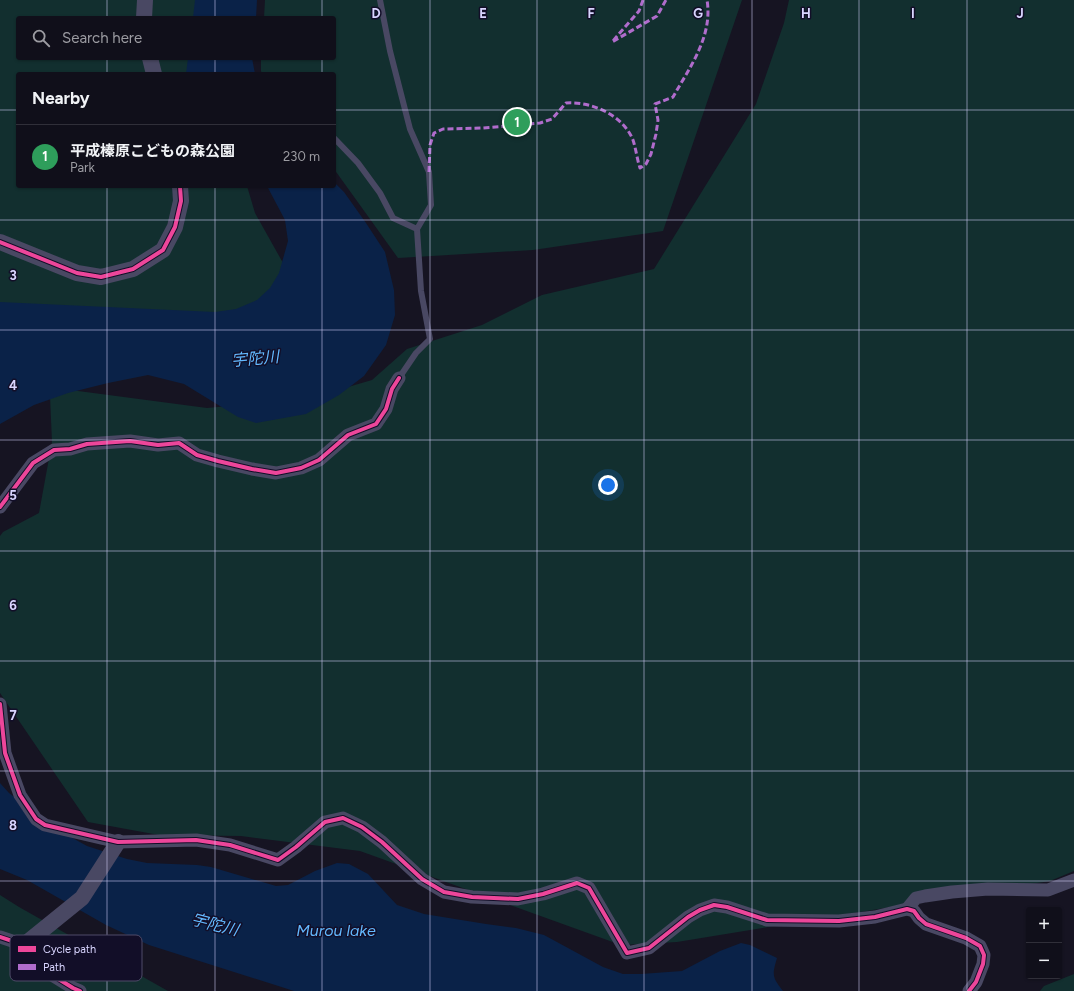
<!DOCTYPE html>
<meta charset="utf-8">
<style>
:root{--surface:#100f1a;--page:#1e1d27;--text:#f1f3f6;--muted:#9c9ca2;--line:#302f39;--accent:#9591b2}
body{margin:0;font-family:Figtree,"Noto Sans JP",sans-serif;background:var(--page);color:var(--text)}
.controls{position:absolute;right:12px;bottom:12px;display:grid;overflow:hidden;border-radius:4px;box-shadow:0 1px 3px #0004}
.controls button{width:36px;height:36px;display:grid;place-items:center;padding:0;border:0;border-bottom:1px solid var(--line);background:var(--surface);color:var(--text);font:20px sans-serif}
.you{position:absolute;left:608px;top:485px;width:14px;height:14px;margin:-10px;border:3px solid #fff;border-radius:50%;background:#1a73e8;box-shadow:0 0 0 6px #1a73e833}
.badge{display:grid;place-items:center;width:26px;height:26px;border-radius:50%;background:var(--accent);color:#fff;font-size:13px;font-weight:700}
.pin{position:absolute;translate:-50% -50%;border:2px solid #fff;box-shadow:0 1px 4px #0006}
.list{margin:0;padding:0;list-style:none}
h2{display:flex;justify-content:space-between;align-items:center;height:52px;margin:0;padding:0 16px;font-size:17px}
h2 small{font-size:13px;font-weight:400;color:var(--muted)}
.list li{display:grid;grid-template-columns:26px 1fr auto;gap:12px;align-items:center;box-sizing:border-box;height:64px;padding:0 16px;border-top:1px solid var(--line)}
.list b{display:block;font-size:15px;white-space:nowrap}
.list p{margin:0;font-size:13px;white-space:nowrap;color:var(--muted)}
.list em{font-size:13px;font-style:normal;color:var(--muted)}
.icon{flex:none;width:22px;height:22px;fill:none;stroke:currentColor;stroke-width:2;stroke-linecap:round;stroke-linejoin:round}
.map{position:relative;flex:none;width:1074px;height:991px;overflow:hidden}
.search{position:absolute;background:var(--surface);box-shadow:0 1px 3px #0004;left:16px;top:16px;width:320px;height:44px;display:flex;align-items:center;gap:10px;box-sizing:border-box;padding:0 14px;border-radius:4px;color:var(--muted);font-size:15px}
.panel{position:absolute;background:var(--surface);box-shadow:0 1px 3px #0004;left:16px;top:72px;width:320px;height:116px;border-radius:4px}
.map>svg:first-child{display:block}
</style>
<div class="map">
<svg width="1074" height="991" viewBox="0 0 1074 991">
<rect width="100%" height="100%" fill="#161422"/>
<g fill="#122f2f">
<polygon points="0,0 206,0 203,18 18,18 18,58 206,58 211,74 18,74 18,186 247,186 255,213 292,279 246,322 0,307"/>
<polygon points="265,0 742,0 663,231 533,250 398,258 334,169 334,74 262,74 261,71 261,58 334,58 334,18 264,18"/>
<polygon points="789,0 1074,0 1074,871 1050,881 677,942 621,945 360,851 241,836 159,835 88,822 0,693 0,536 3,532 39,513 52,442 50,396 63,389 207,408 307,399 372,380 407,349 482,325 542,295 654,269 756,104 784,23"/>
<polygon points="0,895 19,907 168,991 0,991"/>
<polygon points="1074,974 1074,991 1040,991 1044,986"/>
</g>
<g fill="#0a2248">
<polygon points="195,0 257,0 256,18 193,18"/>
<polygon points="188,58 252,58 255,74 186,74"/>
<polygon points="334,182 344,192 366,223 385,252 394,290 395,315 386,345 364,376 339,395 306,414 256,423 238,417 184,384 148,375 108,383 68,393 34,405 0,424 0,302 215,312 236,309 257,300 270,288 279,273 288,241 285,220 267,186 334,186"/>
<path d="M0,783L9,793L58,830L87,846L127,859L147,863L197,865L211,867L276,886L288,885L315,871L337,863L349,864L368,874L397,905L424,914L486,924L516,928L544,935L603,967L623,974H641L682,971L720,951L741,943L750,945L777,958C772,975 772,977 783,991H294L149,945L106,925L27,880L0,869Z"/>
</g>
<g fill="none" stroke-linecap="round" stroke-linejoin="round">
<g stroke="#494863" stroke-width="6">
<polyline points="380,0 390,51 410,129 429,172 431,205 417,229 421,291 430,339 416,353 399,378"/>
<polyline points="334,138 358,163 380,193 393,218 417,229"/>
</g>
<g stroke="#494863" stroke-width="13">
<polyline points="0,507 33,463 54,450 70,449 87,444 130,441 158,445 179,443 197,455 218,461 252,469 276,473 301,468 319,460 348,435 376,424 386,409 392,389 399,378"/>
<polyline points="0,704 5,753 20,795 36,819 45,825 118,842 196,840 230,845 278,860 296,847 325,822 343,818 362,827 382,842 422,879 444,892 472,897 518,899 543,894 577,883 589,888 627,953 649,948 688,917 700,910 714,905 727,907 767,920 839,921 875,917 907,909 914,911 919,918 926,924 966,938 980,946 984,955 983,964 976,982 969,991"/>
<polyline points="907,909 916,898 925,896 952,892 988,889 1048,890 1074,880"/>
<polyline points="0,937 24,945 39,964 52,975 73,988 80,991"/>
</g>
<g stroke="#494863" stroke-width="16">
<polyline points="144,18 145,0"/>
<polyline points="150,58 154,74"/>
<polyline points="0,242 77,273 101,277 133,269 163,250 175,227 181,201 180,186"/>
<polyline points="24,945 82,898 118,842"/>
</g>
<g stroke="#b06ccc" stroke-width="3" stroke-dasharray="6 3" stroke-linecap="butt">
<polyline points="643,0 639,11 612,42 657,16 666,0"/>
<path d="M429,172L430,145L434,133L443,129L483,128L540,123L552,119L566,103C591,101 623,115 633,140C636,149 637,159 640,168L646,164L651,154L656,134L658,120L655,104L673,97C690,67 713,36 707,0"/>
</g>
<g stroke="#120e28" stroke-width="6">
<g id="cycleway">
<polyline points="0,242 77,273 101,277 133,269 163,250 175,227 181,201 180,186"/>
<polyline points="0,507 33,463 54,450 70,449 87,444 130,441 158,445 179,443 197,455 218,461 252,469 276,473 301,468 319,460 348,435 376,424 386,409 392,389 399,378"/>
<polyline points="0,704 5,753 20,795 36,819 45,825 118,842 196,840 230,845 278,860 296,847 325,822 343,818 362,827 382,842 422,879 444,892 472,897 518,899 543,894 577,883 589,888 627,953 649,948 688,917 700,910 714,905 727,907 767,920 839,921 875,917 907,909 914,911 919,918 926,924 966,938 980,946 984,955 983,964 976,982 969,991"/>
<polyline points="0,937 24,945 39,964 52,975 73,988 80,991"/>
</g>
</g>
<use href="#cycleway" stroke="#ed469a" stroke-width="4"/>
</g>
<path fill="none" stroke="#d9d5ff" stroke-width="1" stroke-opacity="0.55" d="M107,0V18M215,0V18M322,0V18M430,0V991M537,0V991M644,0V991M752,0V991M859,0V991M967,0V991M107,58V74M215,58V74M322,58V74M0,110H18M334,110H1074M107,186V991M215,186V991M322,186V991M0,220H1074M0,330H1074M0,440H1074M0,551H1074M0,661H1074M0,771H1074M0,881H1074"/>
<g text-anchor="middle" stroke-width="3" stroke-linejoin="round" paint-order="stroke">
<g font-size="16" font-style="italic" fill="#63b9ff" stroke="#120e28">
<text transform="translate(255 358) rotate(-5)" y="6">宇陀川</text>
<text transform="translate(215 924) rotate(14)" y="6">宇陀川</text>
<text x="336" y="936">Murou lake</text>
</g>
</g>
<rect x="10" y="935" width="132" height="46" rx="6" fill="#120e28" stroke="#4e4a68" stroke-width="1"/>
<rect x="18" y="946" width="18" height="6" fill="#ed469a"/>
<rect x="18" y="964" width="18" height="6" fill="#b06ccc"/>
<g font-size="11" fill="#d9d5ff">
<text x="43" y="953">Cycle path</text>
<text x="43" y="971">Path</text>
</g>
<g font-size="13" text-anchor="middle" font-weight="bold" fill="#d9d5ff" stroke="#120e28" stroke-width="3" stroke-linejoin="round" paint-order="stroke">
<text x="376" y="18">D</text>
<text x="483" y="18">E</text>
<text x="591" y="18">F</text>
<text x="698" y="18">G</text>
<text x="806" y="18">H</text>
<text x="913" y="18">I</text>
<text x="1020" y="18">J</text>
<text x="13" y="280">3</text>
<text x="13" y="390">4</text>
<text x="13" y="500">5</text>
<text x="13" y="610">6</text>
<text x="13" y="720">7</text>
<text x="13" y="830">8</text>
</g>
</svg>
<div class="controls">
<button>+</button>
<button>−</button>
</div>
<div class="you"></div>
<div class="pin badge" style="left:517px;top:122px;background:#2e9e5b">1</div>
<div class="search"><svg class="icon" aria-label="search" viewBox="0 0 24 24"><circle cx="10" cy="10" r="6"/><path d="M15 15l6 6"/></svg>Search here</div>
<section class="panel">
<h2>Nearby<small></small></h2>
<ul class="list">
<li><span class="badge" style="background:#2e9e5b">1</span><div><b>平成榛原こどもの森公園</b><p>Park</p></div><em>230 m</em></li>
</ul>
</section>
</div>
